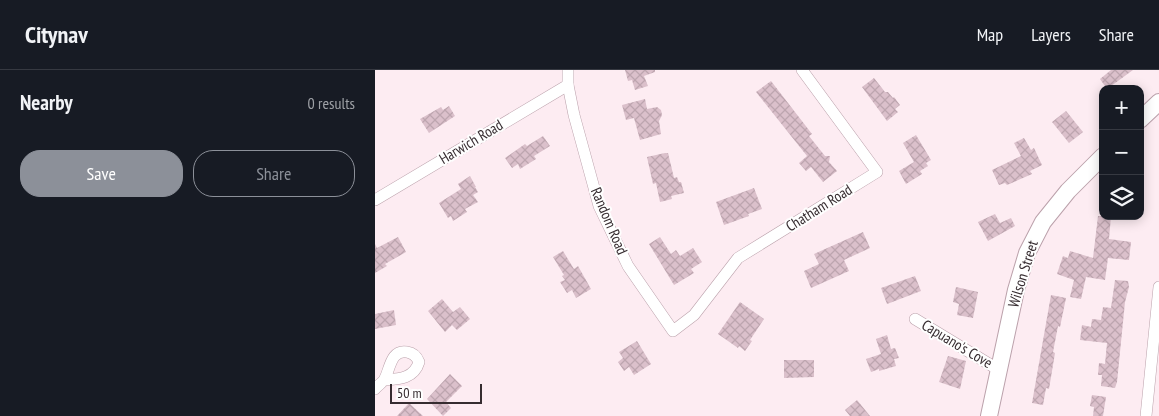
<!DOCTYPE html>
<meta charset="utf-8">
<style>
:root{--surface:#171b24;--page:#242831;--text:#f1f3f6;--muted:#9ea1a6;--line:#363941;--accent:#8c9099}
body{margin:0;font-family:"PT Sans Narrow",sans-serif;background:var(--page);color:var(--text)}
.controls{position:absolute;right:15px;top:15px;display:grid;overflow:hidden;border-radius:10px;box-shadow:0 2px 12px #0003}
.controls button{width:45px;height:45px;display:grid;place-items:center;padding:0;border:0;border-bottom:1px solid var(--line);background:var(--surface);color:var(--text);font:25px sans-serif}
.scale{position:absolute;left:15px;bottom:12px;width:92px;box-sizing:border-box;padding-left:5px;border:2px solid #362c30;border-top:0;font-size:14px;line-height:18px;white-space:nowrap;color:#362c30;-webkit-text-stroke:4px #fefefe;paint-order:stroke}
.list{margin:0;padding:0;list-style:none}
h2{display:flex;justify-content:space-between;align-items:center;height:65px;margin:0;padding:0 20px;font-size:21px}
h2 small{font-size:16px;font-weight:400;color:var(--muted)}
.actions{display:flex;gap:10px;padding:15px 20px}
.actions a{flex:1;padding:11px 0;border:1px solid var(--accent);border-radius:20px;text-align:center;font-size:18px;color:var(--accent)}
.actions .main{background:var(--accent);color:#fff}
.icon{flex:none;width:28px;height:28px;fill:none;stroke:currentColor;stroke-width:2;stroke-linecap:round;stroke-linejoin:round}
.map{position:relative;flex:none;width:784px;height:346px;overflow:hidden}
header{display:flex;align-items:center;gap:30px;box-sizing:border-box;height:70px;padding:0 25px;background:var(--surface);border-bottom:1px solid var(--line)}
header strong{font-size:24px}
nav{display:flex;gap:28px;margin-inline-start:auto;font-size:18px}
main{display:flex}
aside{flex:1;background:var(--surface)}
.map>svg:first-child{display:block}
</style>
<header>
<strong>Citynav</strong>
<nav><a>Map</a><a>Layers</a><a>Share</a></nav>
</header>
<main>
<aside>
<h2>Nearby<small>0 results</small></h2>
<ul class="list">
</ul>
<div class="actions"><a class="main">Save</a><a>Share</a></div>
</aside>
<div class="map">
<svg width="784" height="346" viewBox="0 0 784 346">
<defs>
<pattern id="building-cross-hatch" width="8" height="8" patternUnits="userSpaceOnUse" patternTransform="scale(1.25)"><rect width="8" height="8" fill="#dbc0cb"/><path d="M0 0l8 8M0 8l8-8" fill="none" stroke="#bda5af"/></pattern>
</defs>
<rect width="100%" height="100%" fill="#fdecf2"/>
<g fill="url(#building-cross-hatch)">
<polygon points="250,0 280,0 280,2 269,6 273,16 260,20 257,10 253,11"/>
<polygon points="736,0 758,0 732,19 725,9"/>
<polygon points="499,8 510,22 513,22 518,28 519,27 525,35 520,39 523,42 512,51 487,17"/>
<polygon points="396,11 437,64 434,66 450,86 455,86 454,92 462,101 448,112 436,97 431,101 424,93 432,86 381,22"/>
<polygon points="270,29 272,39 282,37 286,40 287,45 284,51 286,64 265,70 259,48 251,50 247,35"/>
<polygon points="74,36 80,46 54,63 45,49 66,37 68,40"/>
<polygon points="691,41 708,62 694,73 677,52"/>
<polygon points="541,65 556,90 551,93 553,96 545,101 547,104 531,114 524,101 539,92 528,73"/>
<polygon points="168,66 175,76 159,86 161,89 145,99 143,94 137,98 130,88 150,74 152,76"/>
<polygon points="649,68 656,80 659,78 667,95 655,101 657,104 632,115 630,113 624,115 617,100 646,86 639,73"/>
<polygon points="290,83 293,83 299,108 302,107 304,112 306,112 309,123 296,126 297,129 285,132 281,113 278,114 272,87"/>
<polygon points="95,106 101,117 100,117 103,122 98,125 103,132 90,139 92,142 78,151 76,146 73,148 64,133 86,119 83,114"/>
<polygon points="379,118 387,139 373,144 374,146 349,155 341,132"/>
<polygon points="620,144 625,153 636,148 640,156 613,171 603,152"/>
<polygon points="723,146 736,146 734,169 756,172 754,190 733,188 730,210 711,207 706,229 695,227 699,210 682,204 688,186 693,188 695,181 718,188"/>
<polygon points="488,162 495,178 469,190 474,201 436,218 429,201 444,194 439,184"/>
<polygon points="23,167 31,182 10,194 12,196 0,203 0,174 2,178"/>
<polygon points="285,167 296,184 301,180 305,186 318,178 327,192 316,199 319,203 299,215 274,174"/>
<polygon points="188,181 199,199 203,196 216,219 201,228 197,220 192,223 185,212 190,210 187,206 189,205 178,187"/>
<polygon points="540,206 546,221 512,234 506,218"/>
<polygon points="740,210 753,211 754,217 750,232 742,312 740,318 726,316 727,305 723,305 724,293 730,294 732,273 705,270 707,255 716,257 717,249 726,250 728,237 736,238"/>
<polygon points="581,217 603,222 598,248 582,245 584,234 578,232"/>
<polygon points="676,225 691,228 685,257 683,256 678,282 680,283 674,319 671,318 668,335 657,333"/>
<polygon points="67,229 78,242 85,237 95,249 82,260 77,255 70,262 53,241"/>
<polygon points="365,232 389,249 375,270 377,271 370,281 364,276 363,278 343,264"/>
<polygon points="19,240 21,255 0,259 0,244"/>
<polygon points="512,265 516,279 520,278 524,288 519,289 521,296 504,301 504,299 496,302 491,289 506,284 501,269"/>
<polygon points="262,271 276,294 259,305 254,297 249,301 243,292 248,288 244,282"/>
<polygon points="573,286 591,291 585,319 564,312"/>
<polygon points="409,290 439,290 439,307 409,308"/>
<polygon points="75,304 87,316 71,332 76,338 68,346 52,329"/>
<polygon points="717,325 731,327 728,346 718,346 719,337 715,336"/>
<polygon points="482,330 495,346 475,346 470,340"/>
<polygon points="34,333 48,346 22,346"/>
</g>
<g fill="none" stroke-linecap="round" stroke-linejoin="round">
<g stroke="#bba1ab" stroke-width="12">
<g id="minor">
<polyline points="193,0 193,15 199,45 224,136 253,196 298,261 319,245 363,188 502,102 427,0"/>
<polyline points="0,130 193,15"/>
<polyline points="540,249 624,300"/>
<path d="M0,319C2,316 7,313 9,310C15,301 15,279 32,282C39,283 42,287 44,292C39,309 23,309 9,310"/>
<polyline points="771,346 784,217"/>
</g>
</g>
<g stroke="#bba1ab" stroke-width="18">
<g id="secondary">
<polyline points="765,50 784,32"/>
<polyline points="614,346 641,220 652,183 668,152 693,121 728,86"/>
</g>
</g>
<use href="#minor" stroke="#fff" stroke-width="11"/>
<use href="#secondary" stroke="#fff" stroke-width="16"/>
</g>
<g text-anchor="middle" stroke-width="4" stroke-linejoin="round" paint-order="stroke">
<g font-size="15" fill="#362c30" stroke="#fefefe">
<text transform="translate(96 72) rotate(-31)" y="5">Harwich Road</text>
<text transform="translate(444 138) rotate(-32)" y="5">Chatham Road</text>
<text transform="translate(234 151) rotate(67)" y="5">Random Road</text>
<text transform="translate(648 204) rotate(-73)" y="5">Wilson Street</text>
<text transform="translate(582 274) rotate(31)" y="5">Capuano's Cove</text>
</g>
</g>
</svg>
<div class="controls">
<button>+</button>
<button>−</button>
<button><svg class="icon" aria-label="layers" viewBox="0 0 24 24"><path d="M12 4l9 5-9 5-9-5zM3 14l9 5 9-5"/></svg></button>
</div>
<div class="scale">50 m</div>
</div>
</main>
